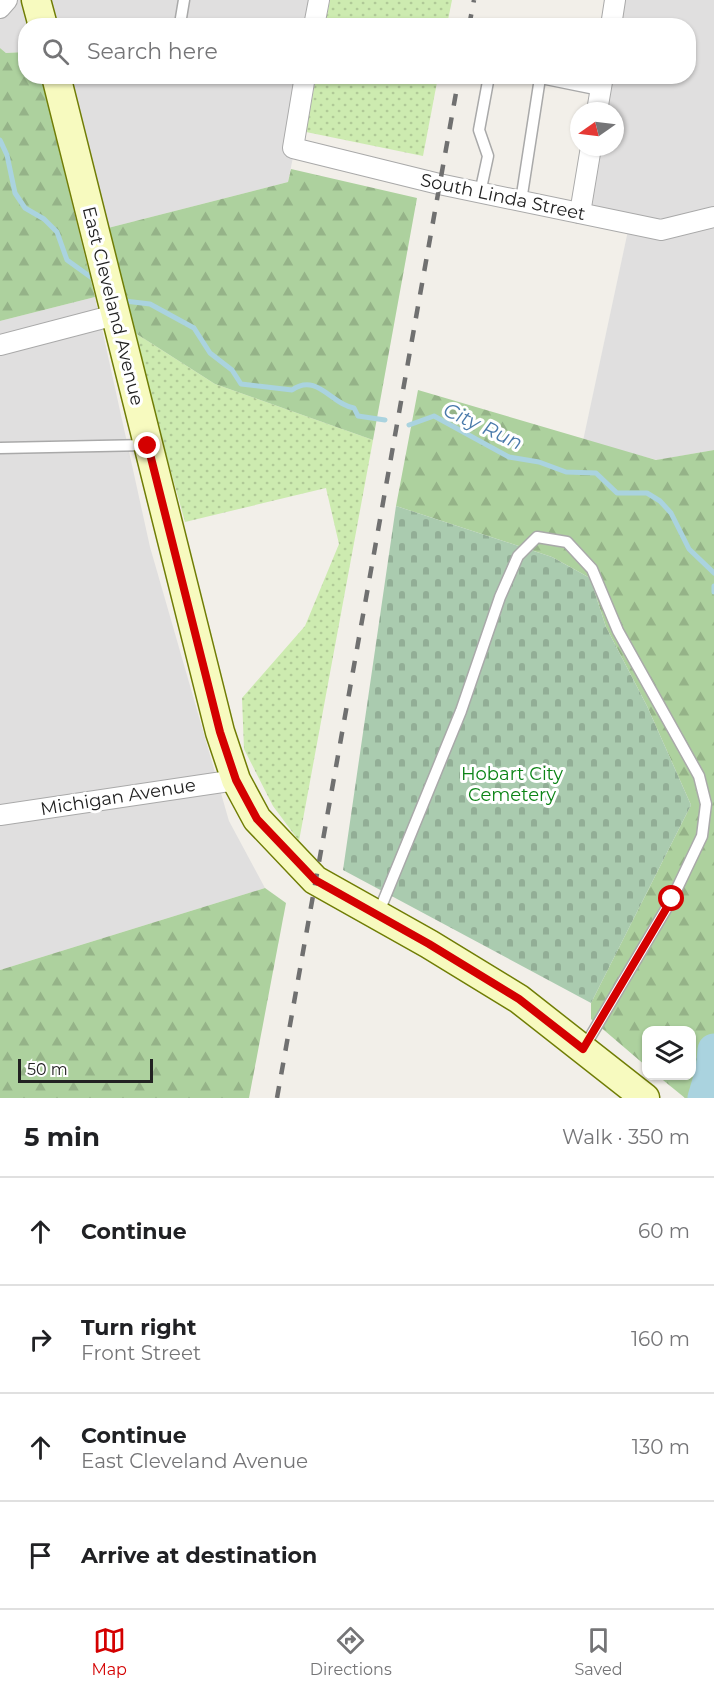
<!DOCTYPE html>
<meta charset="utf-8">
<style>
:root{--surface:#fff;--page:#f6f6f6;--text:#202124;--muted:#757577;--line:#e0e0e0;--accent:#d40000}
body{margin:0;font-family:Montserrat,sans-serif;background:var(--page);color:var(--text)}
.controls{position:absolute;right:18px;bottom:18px;display:grid;overflow:hidden;border-radius:12px;box-shadow:0 2px 4px #0004}
.controls button{width:54px;height:54px;display:grid;place-items:center;padding:0;border:0;border-bottom:2px solid var(--line);background:var(--surface);color:var(--text);font:30px sans-serif}
.compass{position:absolute;left:570px;top:102px;width:54px;height:54px;border-radius:50%;background:var(--surface);box-shadow:0 2px 4px #0004;rotate:256deg}
.scale{position:absolute;left:18px;bottom:15px;width:135px;box-sizing:border-box;padding-left:6px;border:3px solid #222;border-top:0;font-size:16px;line-height:21px;white-space:nowrap;color:#222;-webkit-text-stroke:4px #fff;paint-order:stroke}
.stop{position:absolute;width:18px;height:18px;margin:-14px;border:4px solid #d40000;border-radius:50%;background:#fff}
.stop.end{background:#d40000;border-color:#fff;box-shadow:0 2px 6px #0008}
.list{margin:0;padding:0;list-style:none}
h2{display:flex;justify-content:space-between;align-items:center;height:78px;margin:0;padding:0 24px;font-size:26px}
h2 small{font-size:20px;font-weight:400;color:var(--muted)}
.list li{display:grid;grid-template-columns:39px 1fr auto;gap:18px;align-items:center;box-sizing:border-box;height:108px;padding:0 24px;border-top:2px solid var(--line)}
.list b{display:block;font-size:22px;white-space:nowrap}
.list p{margin:0;font-size:20px;white-space:nowrap;color:var(--muted)}
.list em{font-size:20px;font-style:normal;color:var(--muted)}
.icon{flex:none;width:33px;height:33px;fill:none;stroke:currentColor;stroke-width:2;stroke-linecap:round;stroke-linejoin:round}
.map{position:relative;flex:none;width:714px;height:1098px;overflow:hidden}
.search{position:absolute;background:var(--surface);box-shadow:0 2px 4px #0004;left:18px;right:18px;top:18px;height:66px;display:flex;align-items:center;gap:15px;box-sizing:border-box;padding:0 21px;border-radius:24px;color:var(--muted);font-size:22px}
.sheet{height:510px;background:var(--surface)}
nav{display:flex;justify-content:space-around;align-items:center;box-sizing:border-box;height:84px;border-top:2px solid var(--line);background:var(--surface);font-size:16px;color:var(--muted)}
nav a{display:grid;justify-items:center;gap:3px}
nav .on{color:var(--accent)}
.map>svg:first-child{display:block}
</style>
<div class="map">
<svg width="714" height="1098" viewBox="0 0 714 1098">
<defs>
<pattern id="grass-dots" width="8" height="8" patternUnits="userSpaceOnUse" patternTransform="scale(1.5)"><rect width="8" height="8" fill="#cdebb0"/><path d="M2 2h.1M6 6h.1" fill="none" stroke="#b0c997" stroke-width="1.8" stroke-linecap="round"/></pattern>
<pattern id="forest-firs" width="22" height="20" patternUnits="userSpaceOnUse" patternTransform="scale(1.5)"><rect width="22" height="20" fill="#add19e"/><path d="M5 1l3.5 6h-7zM16 11l3.5 6h-7z" fill="#95b388"/></pattern>
<pattern id="cemetery-stones" width="16" height="16" patternUnits="userSpaceOnUse" patternTransform="scale(1.5)"><rect width="16" height="16" fill="#aacbaf"/><path d="M2 7V4a2 2 0 0 1 4 0v3zM10 15v-3a2 2 0 0 1 4 0v3z" fill="#92ae96"/></pattern>
</defs>
<rect width="100%" height="100%" fill="#f2efe9"/>
<g fill="#e0dfdf">
<polygon points="0,0 325,0 319,25 26,26 25,52 6,53 0,48"/>
<polygon points="618,0 714,0 714,213 662,226 583,211 593,147 615,147 615,111 599,111 605,77 688,76 688,26 614,25"/>
<polygon points="64,77 309,77 288,182 104,229"/>
<polygon points="714,220 714,450 657,460 583,441 629,226"/>
<polygon points="95,297 150,547 229,821 265,888 0,970 0,321"/>
</g>
<g fill="url(#grass-dots)">
<polygon points="330,0 452,0 447,25 325,25"/>
<polygon points="316,77 438,77 423,156 306,132"/>
<polygon points="132,331 215,384 373,440 299,841 273,806 244,749 242,698 305,626 339,544 326,488 185,522"/>
</g>
<g fill="url(#forest-firs)">
<polygon points="0,48 6,53 25,52 26,76 41,77 95,297 0,321"/>
<polygon points="291,169 417,198 373,440 215,384 132,331 104,229 288,182"/>
<polygon points="418,390 656,460 714,450 714,1098 685,1098 658,1076 692,1076 692,1030 646,1030 646,1066 591,1019 591,1003 691,805 647,706 606,627 590,578 552,557 396,506"/>
<polygon points="265,888 286,903 249,1098 0,1098 0,970"/>
</g>
<polygon fill="url(#cemetery-stones)" points="396,506 552,557 590,578 606,627 647,706 691,805 591,1003 343,870"/>
<g fill="none" stroke-linecap="round" stroke-linejoin="round">
<g stroke="#aad3df" stroke-width="5">
<polyline points="0,140 7,155 15,193 25,208 44,219 57,232 67,260 92,278"/>
<path d="M125,301L150,304L194,328L210,353L232,370L241,384L292,390C317,372 332,405 354,408L358,416L385,420"/>
<polyline points="409,425 434,416 509,457 539,462 566,472 596,473 617,493 647,493 660,501 671,513 689,549 714,573"/>
<polyline points="714,586 714,592"/>
</g>
<polyline stroke="#aad3df" stroke-width="33" points="704,1098 712,1071 714,1050"/>
<g stroke="#a9a9a9" stroke-width="13">
<g id="lane">
<polyline points="180,24 184,0"/>
<polyline points="531,76 600,90"/>
<polyline points="480,193 488,156 479,130 489,76"/>
<polyline points="521,201 540,78"/>
<polyline points="0,448 148,445"/>
<polyline points="378,914 461,711 500,597 518,556 537,537 567,542 592,569 618,631 699,776 706,804 702,836 672,899 583,1049"/>
</g>
</g>
<g stroke="#a9a9a9" stroke-width="22">
<g id="street">
<polyline points="0,8 7,0"/>
<polyline points="314,26 319,0"/>
<polyline points="611,26 615,0"/>
<polyline points="305,76 293,148 439,184 661,230 714,217"/>
<polyline points="597,111 603,76"/>
<polyline points="580,213 591,147"/>
<polyline points="0,345 115,315"/>
<polyline points="0,815 236,780"/>
</g>
</g>
<g stroke="#707d05" stroke-width="31">
<g id="secondary">
<polyline points="36,0 43,26"/>
<polyline points="56,76 220,732 236,780 257,819 315,880 429,944 519,999 645,1098"/>
</g>
</g>
<use href="#lane" stroke="#fff" stroke-width="10"/>
<use href="#street" stroke="#fff" stroke-width="20"/>
<use href="#secondary" stroke="#f7fabf" stroke-width="28"/>
<g stroke="#707070" stroke-width="4.5" stroke-dasharray="12 12" stroke-linecap="butt">
<polyline points="469,26 474,0"/>
<polyline points="277,1098 459,76"/>
</g>
</g>
<g fill="none" stroke-linecap="round" stroke-linejoin="round">
<polyline stroke="#d40000" stroke-width="8" points="148,446 220,732 236,780 257,819 315,880 429,944 519,999 583,1049 672,899"/>
</g>
<g text-anchor="middle" stroke-width="6" stroke-linejoin="round" paint-order="stroke">
<g font-size="18" fill="#222" stroke="#fff">
<text transform="translate(503 197) rotate(12)" y="6">South Linda Street</text>
<text transform="translate(113 306) rotate(76)" y="6">East Cleveland Avenue</text>
<text transform="translate(118 797) rotate(-9)" y="6">Michigan Avenue</text>
</g>
<g font-size="18" fill="#0c8416" stroke="#fff">
<text x="512" y="780">Hobart City<tspan x="512" dy="21">Cemetery</tspan></text>
</g>
<g font-size="20" font-style="italic" fill="#4a7aab" stroke="#fff">
<text transform="translate(483 426) rotate(25)" y="7">City Run</text>
</g>
</g>
</svg>
<div class="controls">
<button><svg class="icon" aria-label="layers" viewBox="0 0 24 24"><path d="M12 4l9 5-9 5-9-5zM3 14l9 5 9-5"/></svg></button>
</div>
<svg class="compass" viewBox="-18 -18 36 36"><path d="M0-13l5 13h-10z" fill="#e53935"/><path d="M0 13l5-13h-10z" fill="#757577"/></svg>
<div class="scale">50 m</div>
<div class="stop" style="left:672px;top:899px"></div>
<div class="stop end" style="left:148px;top:446px"></div>
<div class="search"><svg class="icon" aria-label="search" viewBox="0 0 24 24"><circle cx="10" cy="10" r="6"/><path d="M15 15l6 6"/></svg>Search here</div>
</div>
<section class="sheet">
<h2>5 min<small>Walk · 350 m</small></h2>
<ul class="list">
<li><svg class="icon" aria-label="ahead" viewBox="0 0 24 24"><path d="M12 20V5M6 11l6-6 6 6"/></svg><div><b>Continue</b></div><em>60 m</em></li>
<li><svg class="icon" aria-label="right" viewBox="0 0 24 24"><path d="M7 20v-9h11M14 6l5 5-5 5"/></svg><div><b>Turn right</b><p>Front Street</p></div><em>160 m</em></li>
<li><svg class="icon" aria-label="ahead" viewBox="0 0 24 24"><path d="M12 20V5M6 11l6-6 6 6"/></svg><div><b>Continue</b><p>East Cleveland Avenue</p></div><em>130 m</em></li>
<li><svg class="icon" aria-label="arrive" viewBox="0 0 24 24"><path d="M6 21V4h12l-3 4 3 4H6"/></svg><div><b>Arrive at destination</b></div></li>
</ul>
</section>
<nav>
<a class="on"><svg class="icon" aria-label="map" viewBox="0 0 24 24"><path d="M3 6l6-2 6 2 6-2v14l-6 2-6-2-6 2zM9 4v14M15 6v14"/></svg>Map</a>
<a><svg class="icon" aria-label="directions" viewBox="0 0 24 24"><path d="M12 3l9 9-9 9-9-9zM9 14v-3h6M13 9l2 2-2 2"/></svg>Directions</a>
<a><svg class="icon" aria-label="saved" viewBox="0 0 24 24"><path d="M7 4h10v16l-5-4-5 4z"/></svg>Saved</a>
</nav>
